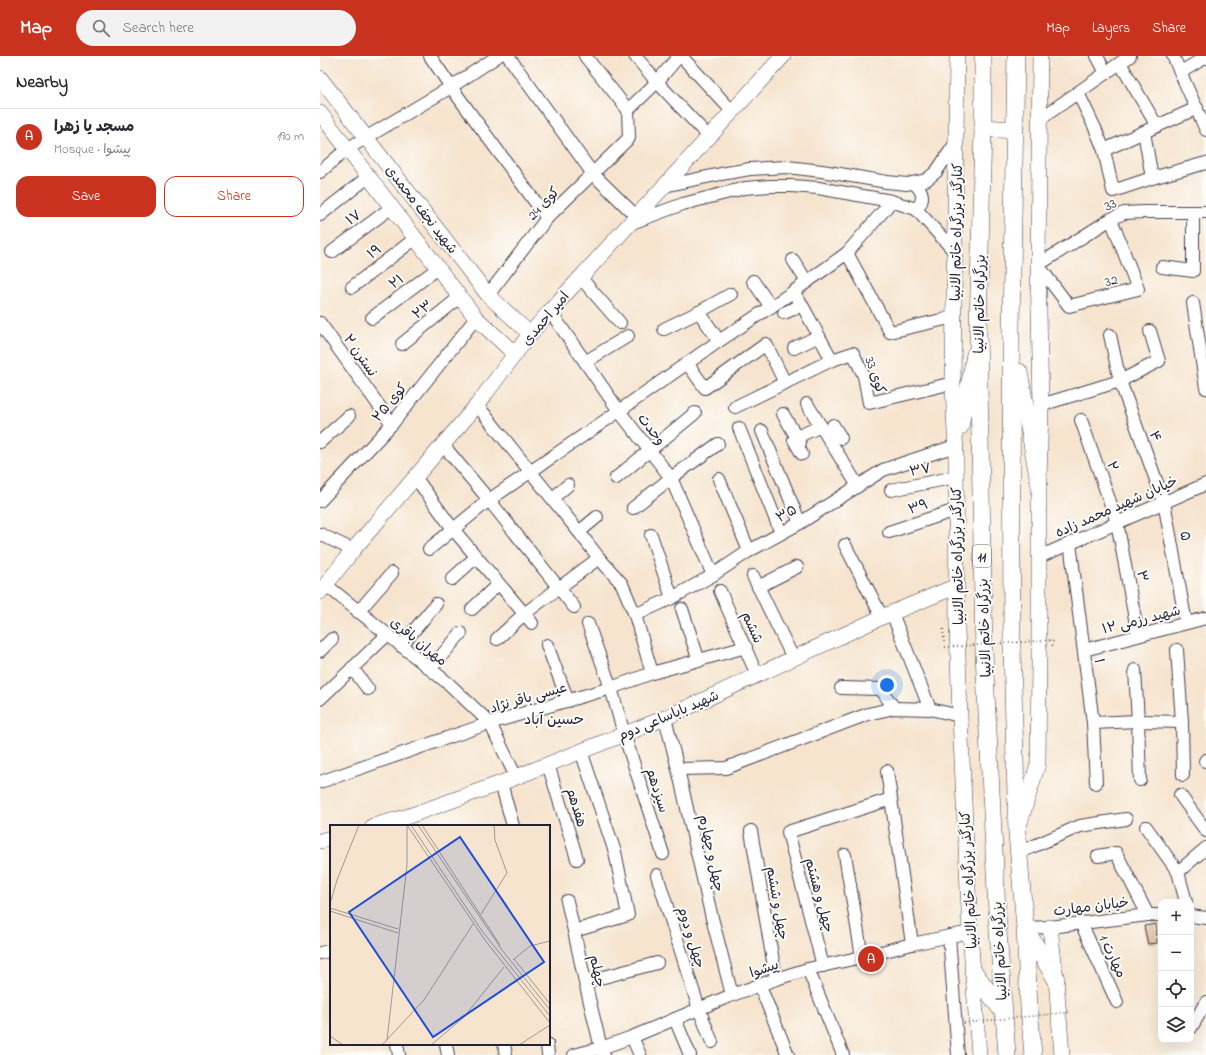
<!DOCTYPE html>
<meta charset="utf-8">
<style>
:root{--surface:#fff;--page:#f2f2f3;--text:#2b2b33;--muted:#7c7c81;--line:#e1e1e2;--accent:#c8321e}
body{margin:0;font-family:"Indie Flower","Playpen Sans Arabic",sans-serif;background:var(--page);color:var(--text)}
.controls{position:absolute;right:12px;bottom:12px;display:grid;overflow:hidden;border-radius:8px;box-shadow:0 4px 16px #0002}
.controls button{width:36px;height:36px;display:grid;place-items:center;padding:0;border:0;border-bottom:1px solid var(--line);background:var(--surface);color:var(--text);font:20px sans-serif}
.you{position:absolute;left:567px;top:629px;width:14px;height:14px;margin:-10px;border:3px solid #fff;border-radius:50%;background:#1a73e8;box-shadow:0 0 0 6px #1a73e833}
.badge{display:grid;place-items:center;width:26px;height:26px;border-radius:50%;background:var(--accent);color:#fff;font-size:13px;font-weight:700}
.pin{position:absolute;translate:-50% -50%;border:2px solid #fff;box-shadow:0 1px 4px #0006}
.list{margin:0;padding:0;list-style:none}
h2{display:flex;justify-content:space-between;align-items:center;height:52px;margin:0;padding:0 16px;font-size:17px}
h2 small{font-size:13px;font-weight:400;color:var(--muted)}
.list li{display:grid;grid-template-columns:26px 1fr auto;gap:12px;align-items:center;box-sizing:border-box;height:56px;padding:0 16px;border-top:1px solid var(--line)}
.list b{display:block;font-size:15px;white-space:nowrap}
.list p{margin:0;font-size:13px;white-space:nowrap;color:var(--muted)}
.list em{font-size:13px;font-style:normal;color:var(--muted)}
.actions{display:flex;gap:8px;padding:12px 16px}
.actions a{flex:1;padding:9px 0;border:1px solid var(--accent);border-radius:12px;text-align:center;font-size:14px;color:var(--accent)}
.actions .main{background:var(--accent);color:#fff}
.icon{flex:none;width:22px;height:22px;fill:none;stroke:currentColor;stroke-width:2;stroke-linecap:round;stroke-linejoin:round}
.map{position:relative;flex:none;width:886px;height:999px;overflow:hidden}
header{display:flex;align-items:center;gap:24px;box-sizing:border-box;height:56px;padding:0 20px;background:var(--accent);color:#fff}
header strong{font-size:19px}
nav{display:flex;gap:22px;margin-inline-start:auto;font-size:14px}
.search{width:280px;height:36px;background:var(--page);display:flex;align-items:center;gap:10px;box-sizing:border-box;padding:0 14px;border-radius:22px;color:var(--muted);font-size:15px}
main{display:flex}
aside{flex:1;background:var(--surface)}
.map>svg:first-child{display:block}
</style>
<header>
<strong>Map</strong>
<div class="search"><svg class="icon" aria-label="search" viewBox="0 0 24 24"><circle cx="10" cy="10" r="6"/><path d="M15 15l6 6"/></svg>Search here</div>
<nav><a>Map</a><a>Layers</a><a>Share</a></nav>
</header>
<main>
<aside>
<h2>Nearby<small></small></h2>
<ul class="list">
<li><span class="badge">A</span><div><b>مسجد یا زهرا</b><p>Mosque · پیشوا</p></div><em>190 m</em></li>
</ul>
<div class="actions"><a class="main">Save</a><a>Share</a></div>
</aside>
<div class="map">
<svg width="886" height="999" viewBox="0 0 886 999">
<rect width="100%" height="100%" fill="#fdfcf7"/>
<filter id="ink" filterUnits="userSpaceOnUse"><feTurbulence type="fractalNoise" baseFrequency=".025" numOctaves="2"/><feDisplacementMap in="SourceGraphic" scale="8" xChannelSelector="R" yChannelSelector="G"/><feConvolveMatrix kernelMatrix="1 2 1 2 8 2 1 2 1" color-interpolation-filters="sRGB"/></filter>
<filter id="wash" filterUnits="userSpaceOnUse"><feTurbulence type="fractalNoise" baseFrequency=".012" numOctaves="4" result="noise"/><feDisplacementMap in="SourceGraphic" scale="16" xChannelSelector="R" yChannelSelector="G"/><feGaussianBlur stdDeviation="0.9" result="paint"/><feColorMatrix in="noise" values="0 0 0 0 0 0 0 0 0 0 0 0 0 0 0 0 0 1.4 0 .05"/><feComposite in="paint" operator="in"/></filter>
<g filter="url(#wash)">
<rect width="100%" height="100%" fill="#f6e4ce"/>
<g id="blocks">
<polygon fill="#d4a674" points="836,868 837,887 828,888 824,870"/>
</g>
</g>
<g filter="url(#ink)">
<use href="#blocks" fill-opacity="0" stroke="#423f51" stroke-width="1"/>
<g fill="none" stroke-linecap="round" stroke-linejoin="round">
<g stroke="#423f51" stroke-width="14">
<g id="minor">
<polyline points="110,0 131,31 227,162"/>
<polyline points="188,0 273,118 316,160"/>
<polyline points="265,0 308,54"/>
<polyline points="315,0 337,26 389,81"/>
<polyline points="361,0 412,55"/>
<polyline points="777,0 786,17"/>
<polyline points="853,0 886,74"/>
<polyline points="800,7 837,70"/>
<polyline points="861,16 886,1"/>
<polyline points="758,37 775,72 784,94 793,135 832,122 886,107"/>
<polyline points="720,63 810,0"/>
<polyline points="824,76 832,122"/>
<polyline points="784,94 877,52"/>
<polyline points="0,116 27,93 131,31 178,0"/>
<path d="M593,127C604,134 605,145 596,153"/>
<polyline points="344,130 401,118 430,113 467,111 502,115 567,126 587,128 606,124 616,116 637,85"/>
<polyline points="0,159 48,121"/>
<polyline points="791,163 818,233 749,250 718,209 791,163 804,157 824,156 886,156"/>
<polyline points="309,168 363,148 425,132 450,130 472,130 498,132 571,145 596,153 635,196"/>
<polyline points="12,196 72,151"/>
<polyline points="527,197 570,276 634,261"/>
<polyline points="473,204 487,226"/>
<polyline points="842,211 873,215 873,156"/>
<polyline points="260,221 300,267"/>
<polyline points="433,225 451,251"/>
<polyline points="32,231 96,182"/>
<polyline points="473,236 482,249 512,304"/>
<polyline points="168,239 227,162 309,82 308,54 337,26 359,0"/>
<polyline points="873,247 886,332"/>
<polyline points="230,255 299,355 351,422 393,519"/>
<polyline points="379,256 399,285"/>
<polyline points="464,257 482,249"/>
<polyline points="52,262 118,212"/>
<polyline points="0,267 72,368"/>
<polyline points="344,273 379,256 411,238"/>
<polyline points="790,279 800,325 844,446 866,567"/>
<polyline points="82,288 140,241"/>
<polyline points="474,292 499,280"/>
<polyline points="265,306 308,280"/>
<polyline points="367,307 385,332 446,288 465,327"/>
<polyline points="487,348 538,430"/>
<polyline points="157,349 259,476 279,502 302,528 315,559 332,617"/>
<polyline points="721,349 800,325 839,305 830,275"/>
<polyline points="415,351 512,304 533,297 544,320 549,347 633,327"/>
<polyline points="463,358 480,387"/>
<polyline points="761,364 797,466 818,579"/>
<polyline points="513,369 521,382"/>
<polyline points="419,372 461,477"/>
<polyline points="442,375 480,467"/>
<polyline points="0,386 29,360"/>
<polyline points="123,389 169,444 254,551"/>
<polyline points="482,398 474,384 477,381 501,370"/>
<polyline points="95,421 133,473 212,567"/>
<polyline points="296,422 375,357"/>
<polyline points="399,423 429,495"/>
<polyline points="571,434 636,421"/>
<polyline points="233,442 248,429"/>
<polyline points="0,445 72,368 156,262"/>
<polyline points="313,452 351,422 398,388"/>
<polyline points="259,476 277,461"/>
<polyline points="569,476 636,454"/>
<polyline points="0,478 33,494"/>
<polyline points="331,479 352,542"/>
<polyline points="750,487 773,667 776,727"/>
<polyline points="525,489 562,561"/>
<polyline points="109,493 169,444 299,355 399,285 473,236 527,197 566,152 571,145"/>
<polyline points="719,501 886,428"/>
<polyline points="433,520 473,602"/>
<polyline points="132,523 156,501"/>
<polyline points="6,529 129,628 170,667 196,721"/>
<polyline points="438,531 477,511"/>
<polyline points="400,535 437,619"/>
<polyline points="152,553 178,528"/>
<polyline points="362,553 379,605"/>
<polyline points="38,556 72,517"/>
<polyline points="572,557 610,653"/>
<polyline points="315,559 352,542 393,519 429,495 480,467 563,414 635,390"/>
<polyline points="268,568 291,632 304,678 343,798"/>
<polyline points="177,583 204,558 279,502"/>
<polyline points="227,589 248,645"/>
<polyline points="81,590 116,548"/>
<polyline points="764,594 886,562"/>
<polyline points="857,594 862,666 863,719"/>
<polyline points="0,595 12,583"/>
<polyline points="32,612 48,633"/>
<polyline points="110,613 141,577"/>
<polyline points="815,614 818,665 820,724"/>
<polyline points="521,632 561,633 574,652"/>
<polyline points="0,643 67,579"/>
<polyline points="345,662 358,713 391,858 412,939"/>
<polyline points="773,667 818,665 862,666"/>
<polyline points="885,705 886,704"/>
<polyline points="228,708 257,803"/>
<polyline points="358,713 406,712 548,658 574,652 610,653 640,660"/>
<polyline points="567,715 592,888"/>
<polyline points="0,726 170,667 291,632 332,617 426,591"/>
<polyline points="181,727 193,770"/>
<polyline points="860,739 886,775"/>
<polyline points="826,771 858,816 866,846"/>
<polyline points="431,775 456,923"/>
<polyline points="698,797 760,770 806,763"/>
<polyline points="525,799 542,901"/>
<polyline points="778,800 796,797 828,859"/>
<polyline points="858,816 886,792"/>
<polyline points="337,819 379,953 392,986"/>
<polyline points="247,845 254,875 265,926 281,992 284,999"/>
<polyline points="871,860 886,862"/>
<polyline points="761,867 797,946"/>
<polyline points="705,872 730,871 828,859 841,859"/>
<polyline points="254,875 308,859 295,796 261,695"/>
<polyline points="629,880 638,999"/>
<polyline points="0,897 5,896"/>
<polyline points="503,910 468,776 571,743"/>
<polyline points="488,913 523,999"/>
<polyline points="265,926 337,907"/>
<polyline points="440,930 468,999"/>
<polyline points="355,963 370,999"/>
<polyline points="871,972 886,946"/>
<polyline points="312,981 320,999"/>
<polyline points="77,988 79,999"/>
<polyline points="126,988 128,999"/>
<polyline points="184,988 186,999"/>
<polyline points="227,988 228,999"/>
<polyline points="254,999 281,992 312,981 412,939 456,923 488,913 542,901 592,888 650,876"/>
</g>
</g>
<g stroke="#423f51" stroke-width="16">
<g id="major">
<polyline points="637,0 633,327 636,402 637,571 640,660 650,876 659,999"/>
<polyline points="0,22 168,239 210,278"/>
<polyline points="0,57 156,262 195,298"/>
<polyline points="641,371 654,298"/>
<polyline points="0,536 33,494 157,349 210,278 230,255 463,0"/>
<polyline points="53,770 86,761 181,727 345,662 562,561 637,530"/>
<polyline points="699,770 718,708 719,604 719,426 721,349 718,209 720,0"/>
<polyline points="0,785 11,782"/>
<polyline points="730,871 736,923 742,999"/>
</g>
</g>
<g stroke="#423f51" stroke-width="18">
<g id="highway">
<polyline points="663,0 663,72 658,275 664,597 678,875 687,999"/>
<polyline points="696,0 691,270 692,594 697,777 705,872 709,951 713,999"/>
<polyline points="663,72 695,74"/>
<polyline points="699,316 719,426"/>
<polyline points="706,874 736,923"/>
<polyline points="653,915 683,956"/>
</g>
</g>
<g stroke="#423f51" stroke-width="1.5" stroke-dasharray="1 3" stroke-linecap="butt">
<polyline points="624,586 623,572 625,572"/>
<polyline points="732,590 733,584"/>
</g>
<use href="#minor" stroke="#fff" stroke-width="12"/>
<use href="#major" stroke="#fff" stroke-width="15"/>
<use href="#highway" stroke="#fff" stroke-width="17"/>
<g stroke="#423f51" stroke-width="1.5" stroke-dasharray="1 3" stroke-linecap="butt">
<polyline points="625,591 733,584"/>
<polyline points="644,967 751,956"/>
</g>
</g>
</g>
<g text-anchor="middle" stroke-width="4" stroke-linejoin="round" paint-order="stroke">
<rect fill="#fdfcf7" stroke="#646373" stroke-width="1" x="653" y="489" width="18" height="22" rx="3"/>
<g font-size="13" font-weight="bold" fill="#22223b">
<text x="662" y="505">11</text>
</g>
<g font-size="14" fill="#22223b" stroke="#fdfcf7">
<text transform="translate(223 147) rotate(-47)" y="5">کوی 24</text>
<text transform="translate(790 148) rotate(-23)" y="5">33</text>
<text transform="translate(102 153) rotate(52)" y="5">شهید نجف محمدی</text>
<text transform="translate(33 161) rotate(-37)" y="5">۱۷</text>
<text transform="translate(636 176) rotate(-89)" y="5">کنارگذر بزرگراه خاتم الانبیا</text>
<text transform="translate(54 195) rotate(-38)" y="5">۱۹</text>
<text transform="translate(791 224) rotate(-14)" y="5">32</text>
<text transform="translate(76 225) rotate(-37)" y="5">۲۱</text>
<text transform="translate(659 248) rotate(-89)" y="5">بزرگراه خاتم الانبیا</text>
<text transform="translate(102 253) rotate(-38)" y="5">۲۳</text>
<text transform="translate(225 262) rotate(-50)" y="5">امیر احمدی</text>
<text transform="translate(41 299) rotate(55)" y="5">نسترن ۲</text>
<text transform="translate(556 319) rotate(71)" y="5">کوی 33</text>
<text transform="translate(69 346) rotate(-50)" y="5">کوی ۲۵</text>
<text transform="translate(332 373) rotate(52)" y="5">وحدت</text>
<text transform="translate(836 380) rotate(70)" y="5">۴</text>
<text transform="translate(793 410) rotate(70)" y="5">۲</text>
<text transform="translate(600 413) rotate(-11)" y="5">۳۷</text>
<text transform="translate(598 450) rotate(-18)" y="5">۳۹</text>
<text transform="translate(796 450) rotate(-24)" y="5">خیابان شهید محمد زاده</text>
<text transform="translate(466 457) rotate(-30)" y="5">۳۵</text>
<text transform="translate(866 480) rotate(80)" y="5">۵</text>
<text transform="translate(637 500) rotate(-91)" y="5">کنارگذر بزرگراه خاتم الانبیا</text>
<text transform="translate(823 520) rotate(79)" y="5">۳</text>
<text transform="translate(821 563) rotate(-14)" y="5">شهید رزمی ۱۲</text>
<text transform="translate(433 571) rotate(66)" y="5">ششم</text>
<text transform="translate(664 572) rotate(-92)" y="5">بزرگراه خاتم الانبیا</text>
<text transform="translate(99 585) rotate(39)" y="5">مهران باقری</text>
<text transform="translate(780 605) rotate(83)" y="5">۱</text>
<text transform="translate(208 641) rotate(-16)" y="5">عیسی باقر نژاد</text>
<text transform="translate(348 659) rotate(-23)" y="5">شهید باباساعی دوم</text>
<text transform="translate(338 734) rotate(72)" y="5">سیزدهم</text>
<text transform="translate(257 751) rotate(73)" y="5">هفدهم</text>
<text transform="translate(392 797) rotate(78)" y="5">چهل و چهارم</text>
<text transform="translate(648 824) rotate(-93)" y="5">کنارگذر بزرگراه خاتم الانبیا</text>
<text transform="translate(500 839) rotate(75)" y="5">چهل و هشتم</text>
<text transform="translate(458 847) rotate(80)" y="5">چهل و ششم</text>
<text transform="translate(771 850) rotate(-7)" y="5">خیابان مهارت</text>
<text transform="translate(372 881) rotate(73)" y="5">چهل و دوم</text>
<text transform="translate(679 895) rotate(-93)" y="5">بزرگراه خاتم الانبیا</text>
<text transform="translate(793 900) rotate(65)" y="5">مهارت 1</text>
<text transform="translate(444 912) rotate(-19)" y="5">پیشوا</text>
<text transform="translate(278 915) rotate(78)" y="5">چهلم</text>
</g>
<g font-size="15" fill="#22223b" stroke="#fdfcf7">
<text x="234" y="668">حسین آباد</text>
</g>
</g>
<g transform="translate(10 769)">
<rect width="220" height="220" fill="#f6e4ce"/>
<path fill="none" stroke="#a19693" stroke-width="1" d="M77,0L155,115L220,198M81,0L152,106L220,191M88,0L172,125L220,185M92,0L170,120M0,79L7,55L29,0M0,83L68,104M0,86L68,108M151,89L177,48L165,15L164,0M184,134L220,179M183,135L200,121L220,116M0,211L13,220M57,215L77,40V1M52,220L94,175L143,99M101,220L134,192L174,142M189,220L220,200"/>
<path fill="#1d4ed8" fill-opacity="0.15" stroke="#1d4ed8" stroke-width="2" d="M130,12L214,137L103,212L19,87Z"/>
<rect width="220" height="220" fill="none" stroke="#22223b" stroke-width="2"/>
</g>
</svg>
<div class="controls">
<button>+</button>
<button>−</button>
<button><svg class="icon" aria-label="locate" viewBox="0 0 24 24"><circle cx="12" cy="12" r="6"/><path d="M12 2v4M12 18v4M2 12h4M18 12h4"/></svg></button>
<button><svg class="icon" aria-label="layers" viewBox="0 0 24 24"><path d="M12 4l9 5-9 5-9-5zM3 14l9 5 9-5"/></svg></button>
</div>
<div class="you"></div>
<div class="pin badge" style="left:551px;top:903px">A</div>
</div>
</main>
